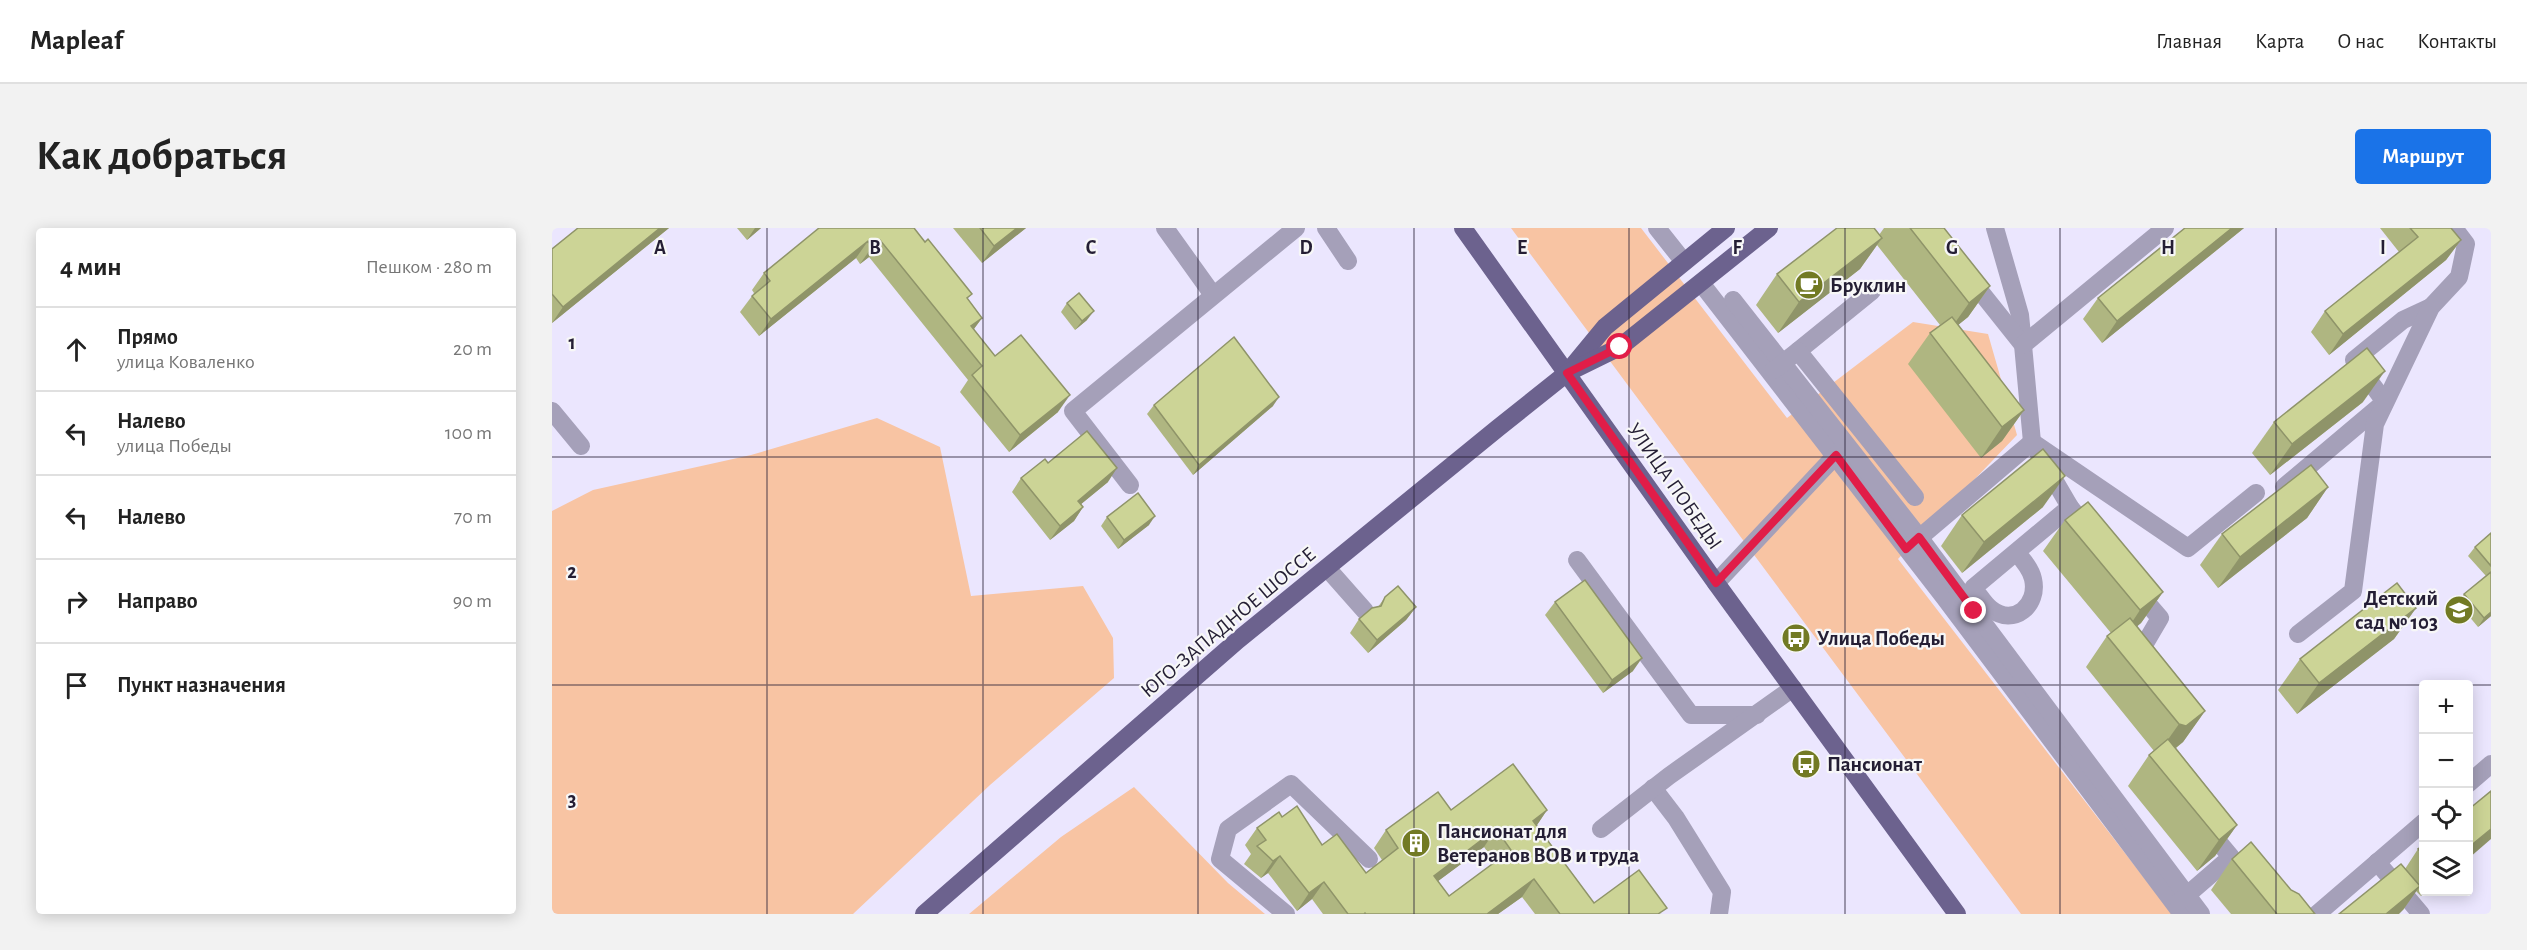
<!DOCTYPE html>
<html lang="ru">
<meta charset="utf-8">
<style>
:root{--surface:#fff;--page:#f2f2f2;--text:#222;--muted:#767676;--line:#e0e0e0;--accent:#1a73e8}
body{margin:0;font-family:"Alegreya Sans",sans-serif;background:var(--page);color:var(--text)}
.controls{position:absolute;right:18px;bottom:18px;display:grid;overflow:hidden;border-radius:6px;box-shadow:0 3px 15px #0003}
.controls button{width:54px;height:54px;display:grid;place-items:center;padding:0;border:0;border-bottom:2px solid var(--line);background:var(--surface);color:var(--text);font:30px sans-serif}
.stop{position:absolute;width:18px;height:18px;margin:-14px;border:4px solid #e11d48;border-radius:50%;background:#fff}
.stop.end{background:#e11d48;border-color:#fff;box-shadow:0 2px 6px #0008}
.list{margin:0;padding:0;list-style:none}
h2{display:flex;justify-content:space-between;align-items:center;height:78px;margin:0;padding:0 24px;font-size:26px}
h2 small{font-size:20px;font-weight:400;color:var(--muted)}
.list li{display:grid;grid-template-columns:39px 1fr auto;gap:18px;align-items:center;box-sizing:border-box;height:84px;padding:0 24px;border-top:2px solid var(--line)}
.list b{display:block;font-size:22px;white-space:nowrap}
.list p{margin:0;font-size:20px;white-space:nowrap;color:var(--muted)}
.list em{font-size:20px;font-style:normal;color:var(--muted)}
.icon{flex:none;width:33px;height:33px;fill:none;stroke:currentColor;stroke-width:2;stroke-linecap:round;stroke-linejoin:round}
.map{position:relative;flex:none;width:1939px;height:686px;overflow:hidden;border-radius:6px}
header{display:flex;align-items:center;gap:36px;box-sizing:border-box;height:84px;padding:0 30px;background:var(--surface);border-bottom:2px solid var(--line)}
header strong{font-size:28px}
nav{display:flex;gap:33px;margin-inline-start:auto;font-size:21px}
.intro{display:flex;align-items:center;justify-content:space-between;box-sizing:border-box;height:144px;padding:0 36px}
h1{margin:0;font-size:42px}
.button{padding:15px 27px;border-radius:6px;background:var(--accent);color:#fff;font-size:21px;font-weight:700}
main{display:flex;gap:36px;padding:0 36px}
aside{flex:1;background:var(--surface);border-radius:6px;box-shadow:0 3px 15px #0003}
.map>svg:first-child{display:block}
</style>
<header>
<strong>Mapleaf</strong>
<nav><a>Главная</a><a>Карта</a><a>О нас</a><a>Контакты</a></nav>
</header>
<div class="intro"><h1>Как добраться</h1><a class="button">Маршрут</a></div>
<main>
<aside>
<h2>4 мин<small>Пешком · 280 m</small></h2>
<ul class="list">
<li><svg class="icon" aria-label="ahead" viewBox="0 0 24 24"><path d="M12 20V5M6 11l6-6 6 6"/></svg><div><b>Прямо</b><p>улица Коваленко</p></div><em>20 m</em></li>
<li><svg class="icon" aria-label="left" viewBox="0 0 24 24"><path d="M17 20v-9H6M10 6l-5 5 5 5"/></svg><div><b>Налево</b><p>улица Победы</p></div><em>100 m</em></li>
<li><svg class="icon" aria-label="left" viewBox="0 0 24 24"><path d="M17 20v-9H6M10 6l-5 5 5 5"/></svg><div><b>Налево</b></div><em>70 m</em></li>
<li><svg class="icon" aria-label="right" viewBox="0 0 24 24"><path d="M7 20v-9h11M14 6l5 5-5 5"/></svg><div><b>Направо</b></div><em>90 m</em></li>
<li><svg class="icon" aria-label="arrive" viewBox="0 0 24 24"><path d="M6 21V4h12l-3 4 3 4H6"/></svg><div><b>Пункт назначения</b></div></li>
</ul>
</aside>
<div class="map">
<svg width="1939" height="686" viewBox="0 0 1939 686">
<rect width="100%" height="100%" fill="#ebe6fe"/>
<g fill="#f8c4a3">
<polygon points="959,0 1089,0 1235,190 1361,94 1436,106 1465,207 1346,331 1620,686 1469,686"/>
<polygon points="325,190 388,219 419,368 531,358 561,410 562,450 438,557 301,686 0,686 0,283 41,262 199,227"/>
<polygon points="582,559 676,655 713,686 417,686 509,609"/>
</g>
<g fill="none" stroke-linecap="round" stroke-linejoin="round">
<g stroke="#a5a0b9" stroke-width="18">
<polyline points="613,0 661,67"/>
<polyline points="774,0 796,33"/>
<polyline points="1105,0 1132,34"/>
<polyline points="1443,0 1468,87 1471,117"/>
<polyline points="1416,48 1471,117 1480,214 1518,279 1538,304"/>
<polyline points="1149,55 1392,369 1630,686"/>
<polyline points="1181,72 1367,309 1649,686"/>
<polyline points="1471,117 1613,0"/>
<polyline points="1246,123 1320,63"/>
<polyline points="1222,142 1246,123 1363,269"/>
<polyline points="0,183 29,218"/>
<polyline points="578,257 521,183 744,0"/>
<polyline points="1732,259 1833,174 1802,132 1851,92 1879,79"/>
<polyline points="1360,316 1480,214 1636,320 1704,265"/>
<path d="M1464,324C1471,332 1479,341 1481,351C1487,377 1462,399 1439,381C1432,376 1427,366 1421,360L1518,279"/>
<polyline points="1025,332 1139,487 1205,487"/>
<polyline points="775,340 813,383"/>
<polyline points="1164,355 1284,227"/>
<polyline points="1583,361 1608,390 1588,424 1594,431"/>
<polyline points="1746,406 1801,363 1823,196 1879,79 1907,49 1914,16 1902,0"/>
<polyline points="1916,556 1939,536"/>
<polyline points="1101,560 1124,590 1170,664 1167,686"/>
<polyline points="1049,601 1117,548 1241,460"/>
<polyline points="1825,634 1869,686"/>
<polyline points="1627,674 1679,629 1654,599"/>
<polyline points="734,686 668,631 676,601 739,556 817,631"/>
<polyline points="1765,686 1872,594"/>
</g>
<g stroke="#6c628e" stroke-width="18">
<polyline points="911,0 1164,355 1405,686"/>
<polyline points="1020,139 1053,99 1174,0"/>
<polyline points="372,686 686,412 946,200 1015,145 1068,119 1217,0"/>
</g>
</g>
<g fill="#afb681" fill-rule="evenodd">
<polygon points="26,0 117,0 0,95 0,21"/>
<polygon points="185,0 209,0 195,12"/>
<polygon points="362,0 430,90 422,101 443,128 506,184 457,224 408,164 416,152 317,29 308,36 304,30 207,108 188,84 200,68 202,65 200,62 212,45"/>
<polygon points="401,0 474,0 430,35"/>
<polygon points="1332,0 1392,0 1438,58 1416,89 1406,97 1472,182 1450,213 1429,230 1356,136 1378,105 1388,97 1325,17 1308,41 1226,105 1204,77 1225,46 1327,7"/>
<polygon points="1633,0 1692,0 1550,115 1531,91 1546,70"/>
<polygon points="1828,0 1899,0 1909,12 1894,32 1777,127 1759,104 1773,83 1847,24"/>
<polygon points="515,75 535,92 523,102 509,84"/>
<polygon points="1811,174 1718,247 1700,225 1722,194"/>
<polygon points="602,177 721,178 641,247 595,186"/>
<polygon points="496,235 556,254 529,276 531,279 522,293 498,312 460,264 469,250"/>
<polygon points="1776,259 1755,290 1666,360 1648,337 1670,306"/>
<polygon points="1491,279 1410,345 1389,318 1410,287"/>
<polygon points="555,289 597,297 566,321 549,298"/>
<polygon points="1513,292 1611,364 1589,395 1585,398 1653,483 1631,514 1624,520 1685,597 1663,628 1645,643 1576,558 1597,527 1602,523 1534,439 1555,408 1559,405 1491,323"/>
<polygon points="1939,305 1939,388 1926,399 1906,375 1912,366 1934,348 1916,328 1923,319"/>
<polygon points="833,369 864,379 854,392 816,425 798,405 807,391 826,379"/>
<polygon points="1003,374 1081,443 1051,465 993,387"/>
<polygon points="1864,380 1842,411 1745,486 1726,462 1748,431"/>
<path d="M899,582H995L985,597L1042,675L1110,686H983L970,669L946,686H771L760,671L745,683L716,645L709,650L692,636L699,626L693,617L705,600L730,589L770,617L814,645L830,632L822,620L834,602ZM932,619L943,634L897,668L886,653Z"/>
<polygon points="1872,617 1872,663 1874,663 1869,668 1864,663 1851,682 1853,641 1866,621"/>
<polygon points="1680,631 1739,662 1763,686 1679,686 1659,662"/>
</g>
<g fill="#8f9469">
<polygon points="108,0 117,0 0,95 11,79"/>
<polygon points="203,0 209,0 195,12"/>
<polygon points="465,0 474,0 430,35 442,18"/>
<polygon points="1680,0 1692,0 1550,115 1565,93"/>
<polygon points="1330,10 1308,41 1226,105 1247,74"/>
<polygon points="328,12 317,29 308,36 320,19"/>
<polygon points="1909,12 1894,32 1777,127 1791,106"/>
<polygon points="316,13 304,30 207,108 219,91"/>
<polygon points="1438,58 1416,89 1395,106 1417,75"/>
<polygon points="542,83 535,92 523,102 530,93"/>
<polygon points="430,90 418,106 419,98"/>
<polygon points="1833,143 1811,174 1718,247 1740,216"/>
<polygon points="518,167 506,184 457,224 468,207"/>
<polygon points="727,169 721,178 641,247 647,237"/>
<polygon points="1472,182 1450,213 1429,230 1450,199"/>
<polygon points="565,240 556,254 517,286 526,273"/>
<polygon points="1513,248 1491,279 1410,345 1432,314"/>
<polygon points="1776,259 1755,290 1666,360 1688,329"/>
<polygon points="531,279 522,293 498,312 508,298"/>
<polygon points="603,288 597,297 566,321 572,312"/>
<polygon points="1611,364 1589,395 1567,414 1588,382"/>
<polygon points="864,379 854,392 816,425 825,412"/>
<polygon points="1864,380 1842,411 1745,486 1767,455"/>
<polygon points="1939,384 1939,388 1926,399 1932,390"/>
<polygon points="1090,430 1081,443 1051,465 1060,452"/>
<polygon points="1653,483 1631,514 1612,529 1605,527 1627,496"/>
<polygon points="995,582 983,600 981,593"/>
<polygon points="1685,597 1663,628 1645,643 1667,612"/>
<polygon points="944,601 932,619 870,665 882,648"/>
<polygon points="1939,601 1939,611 1917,630 1917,619"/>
<polygon points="728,628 716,645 709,650 721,633"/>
<polygon points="982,651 970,669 946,686 935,686"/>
<polygon points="772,654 760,671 745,683 757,665"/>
<polygon points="1868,658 1851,682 1847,686 1834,686"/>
</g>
<g fill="#ccd496" stroke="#8f9469" stroke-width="1.5" fill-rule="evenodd">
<polygon points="26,0 108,0 11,79 0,66 0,21"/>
<polygon points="267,0 362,0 373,14 376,11 420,66 415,70 430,90 419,98 443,128 469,107 518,167 468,207 420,147 430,138 328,12 320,19 316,13 219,91 200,68 218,53 212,45"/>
<polygon points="428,0 465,0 442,18"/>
<polygon points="1285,0 1322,0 1330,10 1247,74 1225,46"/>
<polygon points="1358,0 1392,0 1438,58 1417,75"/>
<polygon points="1633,0 1680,0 1565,93 1546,70"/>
<polygon points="1858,0 1899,0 1909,12 1791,106 1773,83 1866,9"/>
<polygon points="527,65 542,83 530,93 515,75"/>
<polygon points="1400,89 1472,182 1450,199 1378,105"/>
<polygon points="682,109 727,169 647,237 602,177"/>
<polygon points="1815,120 1833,143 1740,216 1722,194"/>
<polygon points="535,203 565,240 526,273 531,279 508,298 469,250 493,231 496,235"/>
<polygon points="1491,221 1513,248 1432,314 1410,287"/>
<polygon points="1759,237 1776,259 1688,329 1670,306"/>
<polygon points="586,265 603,288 572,312 555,289"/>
<polygon points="1536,274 1611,364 1588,382 1513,292"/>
<polygon points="1939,305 1939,338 1923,319"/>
<polygon points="1939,344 1939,384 1932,390 1912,366"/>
<polygon points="1033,352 1090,430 1060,452 1003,374"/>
<polygon points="1845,355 1864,380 1767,455 1748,431"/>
<polygon points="846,358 864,379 825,412 807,391 820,380 829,378 833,369"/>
<polygon points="1578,390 1653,483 1634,498 1627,496 1555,408"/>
<polygon points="1616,511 1685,597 1667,612 1597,527"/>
<path d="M961,536L995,582L981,593L1042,675L1087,642L1115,680L1106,686H1008L982,651L935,686H814L813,685L812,686H796L772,654L757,665L728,628L721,633L705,618L714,612L705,600L727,584L730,589L745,578L770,617L785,606L814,645L846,620L834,602L886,564L899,582ZM944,601L959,622L897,668L882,648Z"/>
<polygon points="1939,563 1939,601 1917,619 1917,581"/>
<polygon points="1699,614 1739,662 1747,666 1763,686 1725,686 1680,631"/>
<polygon points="1872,617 1872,628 1866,621"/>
<polygon points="1849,636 1868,658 1834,686 1787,686"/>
</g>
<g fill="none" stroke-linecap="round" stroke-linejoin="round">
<polyline stroke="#e11d48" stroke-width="8" points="1068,119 1015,145 1164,355 1284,227 1354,321 1367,309 1422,383"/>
</g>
<path fill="none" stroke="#241e34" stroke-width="1.5" stroke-opacity="0.55" d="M215,0V686M431,0V686M646,0V686M862,0V686M1077,0V686M1293,0V686M1508,0V686M1724,0V686M0,229H1939M0,457H1872M1916,457H1939"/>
<defs>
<g id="cafe-disc" transform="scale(1.5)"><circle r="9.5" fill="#727a24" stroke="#f7f7f7"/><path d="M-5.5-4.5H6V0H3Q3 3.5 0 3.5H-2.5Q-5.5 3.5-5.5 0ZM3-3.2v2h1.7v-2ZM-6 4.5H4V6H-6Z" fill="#fff"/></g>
<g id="school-disc" transform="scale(1.5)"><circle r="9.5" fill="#727a24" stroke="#f7f7f7"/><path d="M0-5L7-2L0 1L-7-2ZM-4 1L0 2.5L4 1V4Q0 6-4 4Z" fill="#fff"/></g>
<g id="bus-disc" transform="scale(1.5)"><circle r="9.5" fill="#727a24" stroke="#f7f7f7"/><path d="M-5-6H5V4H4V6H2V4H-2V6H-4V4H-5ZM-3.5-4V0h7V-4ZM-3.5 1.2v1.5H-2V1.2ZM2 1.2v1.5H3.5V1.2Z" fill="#fff"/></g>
<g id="building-disc" transform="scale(1.5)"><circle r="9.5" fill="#727a24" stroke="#f7f7f7"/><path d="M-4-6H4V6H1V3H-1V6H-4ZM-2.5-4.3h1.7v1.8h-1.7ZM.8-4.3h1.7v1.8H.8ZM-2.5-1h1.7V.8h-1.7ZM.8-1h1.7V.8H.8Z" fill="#fff"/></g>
</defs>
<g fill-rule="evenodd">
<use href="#cafe-disc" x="1257" y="57"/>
<use href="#school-disc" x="1907" y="382"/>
<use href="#bus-disc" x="1244" y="410"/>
<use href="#bus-disc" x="1254" y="536"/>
<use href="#building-disc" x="864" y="615"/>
</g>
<g text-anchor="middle" stroke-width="4.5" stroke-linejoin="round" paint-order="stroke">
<g font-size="21" font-weight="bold" fill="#241e34" stroke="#f7f7f7" text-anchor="start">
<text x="1278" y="64">Бруклин</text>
<text x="1886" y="377" text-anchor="end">Детский<tspan x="1886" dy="24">сад № 103</tspan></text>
<text x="1265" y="417">Улица Победы</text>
<text x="1275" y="543">Пансионат</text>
<text x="885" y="610">Пансионат для<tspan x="885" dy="24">Ветеранов ВОВ и труда</tspan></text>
</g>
<g font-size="21" fill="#241e34" stroke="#f7f7f7">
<text transform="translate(1123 258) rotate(55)" y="7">УЛИЦА ПОБЕДЫ</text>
<text transform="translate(676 394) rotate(-40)" y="7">ЮГО-ЗАПАДНОЕ ШОССЕ</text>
</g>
</g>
<g font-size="20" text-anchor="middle" font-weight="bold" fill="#241e34" stroke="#f7f7f7" stroke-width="4.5" stroke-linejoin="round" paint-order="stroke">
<text x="108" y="26">A</text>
<text x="323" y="26">B</text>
<text x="539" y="26">C</text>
<text x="754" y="26">D</text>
<text x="970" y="26">E</text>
<text x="1185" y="26">F</text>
<text x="1400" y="26">G</text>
<text x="1616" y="26">H</text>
<text x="1831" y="26">I</text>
<text x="20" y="121">1</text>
<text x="20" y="350">2</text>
<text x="20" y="578">3</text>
</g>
</svg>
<div class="controls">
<button>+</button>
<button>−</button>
<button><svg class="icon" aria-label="locate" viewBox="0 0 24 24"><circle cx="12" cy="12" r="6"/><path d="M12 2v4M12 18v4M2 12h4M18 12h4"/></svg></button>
<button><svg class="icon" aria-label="layers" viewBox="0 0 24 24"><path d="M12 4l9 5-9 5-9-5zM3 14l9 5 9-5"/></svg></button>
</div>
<div class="stop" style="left:1068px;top:119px"></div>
<div class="stop end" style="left:1422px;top:383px"></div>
</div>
</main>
